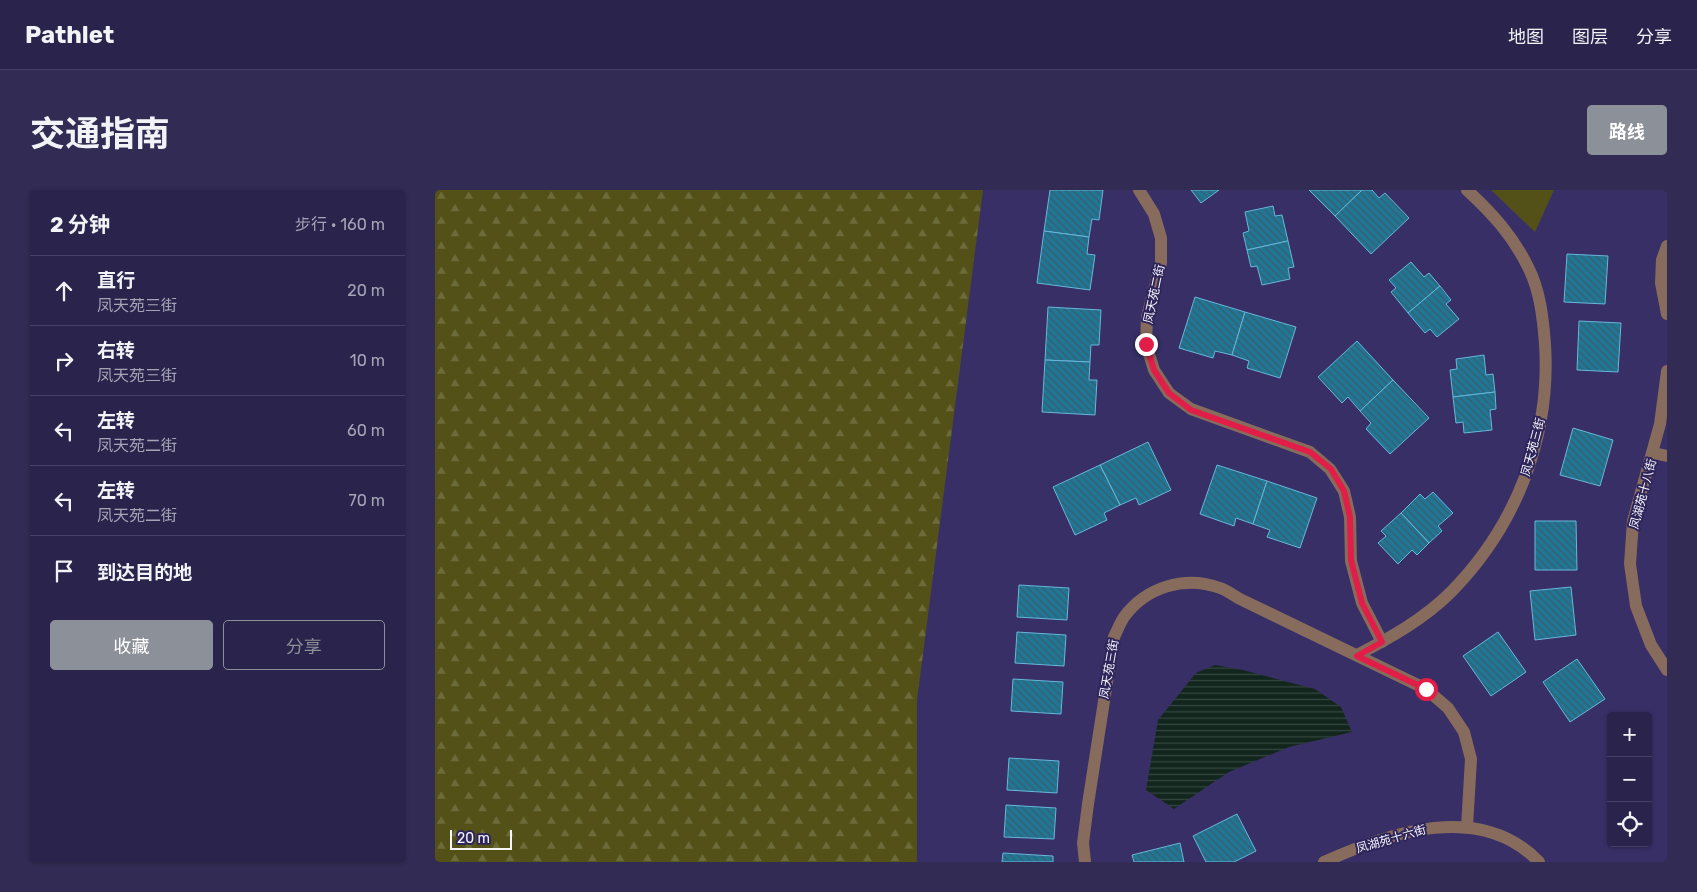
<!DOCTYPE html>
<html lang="zh">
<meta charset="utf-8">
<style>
:root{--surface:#2a234c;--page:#322b53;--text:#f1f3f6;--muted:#a5a4b5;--line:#464064;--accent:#8c9099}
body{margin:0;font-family:Rubik,"Noto Sans SC",sans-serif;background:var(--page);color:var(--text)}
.controls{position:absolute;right:15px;bottom:15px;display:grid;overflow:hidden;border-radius:5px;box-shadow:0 1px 4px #0004}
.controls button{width:45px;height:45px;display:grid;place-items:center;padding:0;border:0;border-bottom:1px solid var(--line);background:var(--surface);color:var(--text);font:25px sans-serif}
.scale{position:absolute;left:15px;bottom:12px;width:62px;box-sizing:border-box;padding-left:5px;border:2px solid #f4f4fb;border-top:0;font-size:14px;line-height:18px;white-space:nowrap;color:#f4f4fb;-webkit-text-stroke:4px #2e255a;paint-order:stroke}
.stop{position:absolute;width:15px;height:15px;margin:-11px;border:4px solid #e11d48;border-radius:50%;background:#fff}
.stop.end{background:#e11d48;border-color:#fff;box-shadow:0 1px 5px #0008}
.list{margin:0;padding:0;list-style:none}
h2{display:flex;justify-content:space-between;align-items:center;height:65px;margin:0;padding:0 20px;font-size:21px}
h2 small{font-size:16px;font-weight:400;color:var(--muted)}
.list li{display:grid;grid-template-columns:32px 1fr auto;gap:15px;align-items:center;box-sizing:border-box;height:70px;padding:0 20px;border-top:1px solid var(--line)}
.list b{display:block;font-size:19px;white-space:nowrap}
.list p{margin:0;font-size:16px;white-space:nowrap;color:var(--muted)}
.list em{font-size:16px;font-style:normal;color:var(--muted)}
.actions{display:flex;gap:10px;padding:15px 20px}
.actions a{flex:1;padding:11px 0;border:1px solid var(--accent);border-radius:5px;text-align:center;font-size:18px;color:var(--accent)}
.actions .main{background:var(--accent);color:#fff}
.icon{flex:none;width:28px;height:28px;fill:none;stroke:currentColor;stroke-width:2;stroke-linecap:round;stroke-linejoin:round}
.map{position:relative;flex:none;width:1232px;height:672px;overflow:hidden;border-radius:5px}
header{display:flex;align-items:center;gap:30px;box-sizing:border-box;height:70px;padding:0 25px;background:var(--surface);border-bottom:1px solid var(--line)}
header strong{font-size:24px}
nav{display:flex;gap:28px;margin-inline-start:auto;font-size:18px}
.intro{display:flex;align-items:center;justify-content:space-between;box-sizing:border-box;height:120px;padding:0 30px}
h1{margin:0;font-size:35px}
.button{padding:12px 22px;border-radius:5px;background:var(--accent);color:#fff;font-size:18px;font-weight:700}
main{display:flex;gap:30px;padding:0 30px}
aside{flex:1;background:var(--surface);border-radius:5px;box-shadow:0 1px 4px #0004}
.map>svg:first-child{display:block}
</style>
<header>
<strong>Pathlet</strong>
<nav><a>地图</a><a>图层</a><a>分享</a></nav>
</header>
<div class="intro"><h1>交通指南</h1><a class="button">路线</a></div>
<main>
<aside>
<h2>2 分钟<small>步行 · 160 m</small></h2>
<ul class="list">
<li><svg class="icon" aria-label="ahead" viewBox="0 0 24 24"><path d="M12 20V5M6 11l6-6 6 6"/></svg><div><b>直行</b><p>凤天苑三街</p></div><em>20 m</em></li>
<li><svg class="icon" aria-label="right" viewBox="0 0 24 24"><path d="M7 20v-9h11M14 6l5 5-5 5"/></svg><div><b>右转</b><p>凤天苑三街</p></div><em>10 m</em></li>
<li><svg class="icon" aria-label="left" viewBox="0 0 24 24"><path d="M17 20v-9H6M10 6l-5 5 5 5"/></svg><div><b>左转</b><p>凤天苑二街</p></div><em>60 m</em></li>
<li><svg class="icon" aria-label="left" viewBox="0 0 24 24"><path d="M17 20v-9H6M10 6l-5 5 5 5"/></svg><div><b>左转</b><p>凤天苑二街</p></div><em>70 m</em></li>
<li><svg class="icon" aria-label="arrive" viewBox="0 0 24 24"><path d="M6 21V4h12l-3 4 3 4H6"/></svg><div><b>到达目的地</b></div></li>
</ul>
<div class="actions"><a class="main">收藏</a><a>分享</a></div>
</aside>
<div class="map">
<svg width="1232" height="672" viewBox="0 0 1232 672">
<defs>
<pattern id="forest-firs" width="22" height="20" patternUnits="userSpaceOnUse" patternTransform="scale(1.25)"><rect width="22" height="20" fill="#535118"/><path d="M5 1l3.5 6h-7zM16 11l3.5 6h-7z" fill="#6c6b3a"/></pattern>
<pattern id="water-rules" width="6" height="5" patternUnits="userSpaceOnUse" patternTransform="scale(1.25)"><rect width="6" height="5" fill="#12261e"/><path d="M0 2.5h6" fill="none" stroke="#354640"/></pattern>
<pattern id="building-back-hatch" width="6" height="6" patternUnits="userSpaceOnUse" patternTransform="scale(1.25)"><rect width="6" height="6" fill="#217695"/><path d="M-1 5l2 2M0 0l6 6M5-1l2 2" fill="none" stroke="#375d6c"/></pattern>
</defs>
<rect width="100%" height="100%" fill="#382f66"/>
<polygon fill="#535118" points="1056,0 1119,0 1100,42"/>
<polygon fill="url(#forest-firs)" points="0,0 548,0 482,510 482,672 0,672"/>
<polygon fill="url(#water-rules)" points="780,475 808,480 880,499 906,517 917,542 854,557 794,582 739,619 711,600 723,530 761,483"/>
<g fill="url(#building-back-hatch)" stroke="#68b7d9">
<polygon points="615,0 668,0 664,30 657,29 654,47 609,41"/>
<polygon points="756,0 784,0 766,13"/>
<polygon points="874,0 927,0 900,26"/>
<polygon points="927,0 937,0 944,8 950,3 974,28 936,64 900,26"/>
<polygon points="838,16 840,26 847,25 853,51 812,60 808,43 814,41 810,22"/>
<polygon points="609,41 654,47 652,64 660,65 655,100 602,93"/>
<polygon points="853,51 859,77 853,78 855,89 827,95 822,76 816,77 812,60"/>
<polygon points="1132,64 1173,66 1170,114 1129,112"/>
<polygon points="976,72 989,87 994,83 1005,96 973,123 956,102 961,98 954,90"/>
<polygon points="1005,96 1016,110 1011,114 1024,129 1002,147 995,139 990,143 973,123"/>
<polygon points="760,107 810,122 797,165 780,161 778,168 744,158"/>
<polygon points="613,117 666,120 664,155 656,155 655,172 610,170"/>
<polygon points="810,122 861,137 845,188 812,178 814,171 797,165"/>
<polygon points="1144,131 1186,133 1183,182 1142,180"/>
<polygon points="922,151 958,190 925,221 913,207 907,213 883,187"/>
<polygon points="1049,165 1051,185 1058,184 1060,202 1018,207 1015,180 1022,179 1021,169"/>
<polygon points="610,170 655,172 654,190 662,190 660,225 607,222"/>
<polygon points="958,190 994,228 955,264 931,239 936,233 925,221"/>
<polygon points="1060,202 1061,219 1055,220 1057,240 1029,243 1028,232 1021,233 1018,207"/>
<polygon points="1138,238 1178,250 1165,296 1125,285"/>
<polygon points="713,252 736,300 704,315 701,308 685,315 665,275"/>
<polygon points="665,275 685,315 669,323 672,330 640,345 618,297"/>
<polygon points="782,275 832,291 818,334 801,328 799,336 765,324"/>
<polygon points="832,291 882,308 865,358 832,347 835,340 818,334"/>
<polygon points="998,302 1018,323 1003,336 1007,341 994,353 966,323 985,304 990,309"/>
<polygon points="966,323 994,353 982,365 977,360 963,374 943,353 951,346 946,341"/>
<polygon points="1100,331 1141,331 1142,380 1100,380"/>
<polygon points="584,395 634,398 632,430 582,427"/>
<polygon points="1136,397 1141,445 1100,450 1095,401"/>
<polygon points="582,442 631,445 629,476 580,473"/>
<polygon points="1063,442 1091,482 1056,506 1028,466"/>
<polygon points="1142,469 1170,509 1135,532 1108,492"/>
<polygon points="578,489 628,492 626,524 576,521"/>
<polygon points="574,568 624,571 622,603 572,600"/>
<polygon points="571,615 621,618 619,649 569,647"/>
<polygon points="802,624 821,661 799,672 771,672 758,646"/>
<polygon points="745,653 749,672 699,672 697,665"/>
<polygon points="568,663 618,666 618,672 567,672"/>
</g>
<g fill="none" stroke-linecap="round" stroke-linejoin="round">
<g stroke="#876b5d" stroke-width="12">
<polyline points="704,0 719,24 726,48 726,73 712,127 711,154 719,180 734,203 756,219 875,262 895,279 909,301 915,327 916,371 927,413 947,452"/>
<polyline points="1232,56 1227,70 1226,93 1232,124"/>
<polyline points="1232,181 1225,234 1198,331 1195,374 1201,416 1216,455 1232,480"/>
<polyline points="1218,263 1232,266"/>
<path d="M922,465C955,448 989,429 1016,402C1081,336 1116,247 1110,154C1108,128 1105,100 1093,77C1078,46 1057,23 1032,0"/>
<path d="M650,672L648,653L653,614L679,447C682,441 685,433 689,427C711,397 750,385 785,398C792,400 799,406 805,409L991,499L1013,518L1029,542L1036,569L1032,637"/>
<path d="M889,672C955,642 1046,611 1104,672"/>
</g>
</g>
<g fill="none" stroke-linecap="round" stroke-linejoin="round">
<polyline stroke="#e11d48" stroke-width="6" points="711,154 719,180 734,203 756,220 875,262 896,279 909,301 915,327 916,370 927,413 947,452 922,466 991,499"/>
</g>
<g text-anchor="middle" stroke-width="4" stroke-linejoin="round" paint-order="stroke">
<g font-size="12" fill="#f4f4fb" stroke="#2e255a">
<text transform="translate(719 104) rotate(-78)" y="4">凤天苑二街</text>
<text transform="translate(1098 257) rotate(-75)" y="4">凤天苑三街</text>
<text transform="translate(1208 304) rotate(-75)" y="4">凤湖苑十八街</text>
<text transform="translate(674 479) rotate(-80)" y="4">凤天苑三街</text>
<text transform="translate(956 649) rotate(-16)" y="4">凤湖苑十六街</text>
</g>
</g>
</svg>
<div class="controls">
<button>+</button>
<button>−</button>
<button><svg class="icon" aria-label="locate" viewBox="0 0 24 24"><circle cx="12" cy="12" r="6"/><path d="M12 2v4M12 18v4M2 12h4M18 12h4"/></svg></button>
</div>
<div class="scale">20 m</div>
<div class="stop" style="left:991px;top:499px"></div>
<div class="stop end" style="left:711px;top:154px"></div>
</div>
</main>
